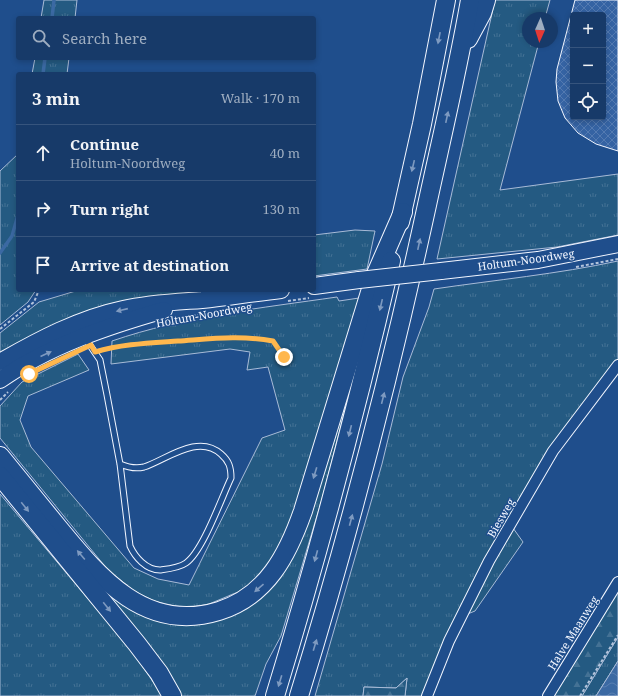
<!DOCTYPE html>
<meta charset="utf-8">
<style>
:root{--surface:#173a69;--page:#20416f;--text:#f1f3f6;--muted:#9eadc0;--line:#36547d}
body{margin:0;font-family:"Noto Serif",serif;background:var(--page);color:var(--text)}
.controls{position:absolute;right:12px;top:12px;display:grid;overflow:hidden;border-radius:4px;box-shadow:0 2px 6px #0003}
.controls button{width:36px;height:36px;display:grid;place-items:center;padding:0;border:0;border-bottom:1px solid var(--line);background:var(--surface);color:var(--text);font:20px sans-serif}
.compass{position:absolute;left:522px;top:12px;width:36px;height:36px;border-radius:50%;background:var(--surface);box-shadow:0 2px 6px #0003;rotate:183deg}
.stop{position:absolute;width:12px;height:12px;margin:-9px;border:3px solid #ffb74d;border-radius:50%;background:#fff}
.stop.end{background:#ffb74d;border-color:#fff;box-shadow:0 1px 4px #0008}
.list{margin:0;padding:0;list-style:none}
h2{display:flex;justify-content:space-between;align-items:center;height:52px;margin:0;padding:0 16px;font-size:17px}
h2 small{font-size:13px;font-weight:400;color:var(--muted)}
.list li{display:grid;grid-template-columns:26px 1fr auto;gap:12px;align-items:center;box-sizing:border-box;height:56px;padding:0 16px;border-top:1px solid var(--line)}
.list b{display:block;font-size:15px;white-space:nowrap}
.list p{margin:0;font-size:13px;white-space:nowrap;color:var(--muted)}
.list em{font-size:13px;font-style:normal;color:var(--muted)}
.icon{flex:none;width:22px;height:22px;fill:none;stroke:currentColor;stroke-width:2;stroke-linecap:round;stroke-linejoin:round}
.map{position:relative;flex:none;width:618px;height:696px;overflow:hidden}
.search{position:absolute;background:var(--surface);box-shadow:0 2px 6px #0003;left:16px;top:16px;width:300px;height:44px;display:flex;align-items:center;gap:10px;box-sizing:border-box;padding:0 14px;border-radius:4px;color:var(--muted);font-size:15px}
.panel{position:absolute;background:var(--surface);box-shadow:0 2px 6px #0003;left:16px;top:72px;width:300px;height:220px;border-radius:4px}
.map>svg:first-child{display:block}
</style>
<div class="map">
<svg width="618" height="696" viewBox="0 0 618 696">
<defs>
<pattern id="grass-tufts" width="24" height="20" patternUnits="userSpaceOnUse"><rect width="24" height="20" fill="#245a82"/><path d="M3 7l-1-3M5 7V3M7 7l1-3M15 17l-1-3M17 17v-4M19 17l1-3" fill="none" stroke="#447295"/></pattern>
<pattern id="forest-firs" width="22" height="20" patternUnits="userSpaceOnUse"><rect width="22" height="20" fill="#245a82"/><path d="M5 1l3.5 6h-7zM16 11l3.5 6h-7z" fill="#447295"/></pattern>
<pattern id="water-waves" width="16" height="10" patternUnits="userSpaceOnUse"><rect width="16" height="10" fill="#3b69a3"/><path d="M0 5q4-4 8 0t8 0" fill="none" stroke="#587fb1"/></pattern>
<pattern id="building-cross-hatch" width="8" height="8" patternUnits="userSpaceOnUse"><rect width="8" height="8" fill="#3563a3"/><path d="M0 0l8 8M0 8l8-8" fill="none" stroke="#537ab1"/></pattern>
</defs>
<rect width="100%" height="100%" fill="#1f4e8c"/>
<g fill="url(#grass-tufts)" stroke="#a8bbd7">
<polygon points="44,0 77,0 75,18 41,18"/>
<polygon points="495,0 550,0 545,18 528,18 528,42 539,42 500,190 618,174 618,235 557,247 437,259"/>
<polygon points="35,58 69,58 67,74 32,74"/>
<polygon points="18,154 18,290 36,290 28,302 0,325 0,171"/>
<polygon points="355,230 375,231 367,269 314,276 314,235"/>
<path d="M618,261V369L563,440L513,528L523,542L475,611L465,615L429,696H405L407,678L396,688L364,687L363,696H315L382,464L403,377L429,307L434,289C495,280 558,274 618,261Z"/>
<polygon points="79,290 204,290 117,305 0,356 0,333 39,302"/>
<path d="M337,297L339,301L359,298L310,483L277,550L267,567L253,582L238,592L209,604L192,607L175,606L154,601L134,591L108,570L0,438V406L22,382L78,354L89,370L28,396L20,420L31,447L134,568L158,579L189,585L262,438L285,430L268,367L247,370L250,352L230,349L111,364L112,341C185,316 261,308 337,297Z"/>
<polygon points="359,355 322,499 281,636 266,664 255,696 176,696 83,562 170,618 267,587"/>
<polygon points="0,494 131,650 163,696 0,696"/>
<polygon points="618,637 618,661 596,696 582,696"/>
</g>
<g fill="url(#forest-firs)" stroke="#a8bbd7">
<polygon points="618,584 618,637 582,696 549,696"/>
<polygon points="407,678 405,696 363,696 364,687 396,688"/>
</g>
<polygon fill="url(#water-waves)" stroke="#a8bbd7" points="618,661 618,696 596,696"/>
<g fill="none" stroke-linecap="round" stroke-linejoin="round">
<g stroke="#3b69a3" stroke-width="3.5">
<polyline points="52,18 54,0"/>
<polyline points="43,74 45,58"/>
<polyline points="0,253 12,236 18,215"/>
</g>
</g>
<path fill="url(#building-cross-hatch)" stroke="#f2f6ff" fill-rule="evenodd" d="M575,0H618V151L596,144L578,133L565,118L558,101L556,82L557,69ZM573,15H603V117H573Z"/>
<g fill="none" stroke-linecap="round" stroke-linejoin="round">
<g stroke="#f2f6ff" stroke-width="7">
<path id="lane" d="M85,338L100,360L107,395L120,464L130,546C135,557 146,570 160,570C168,569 179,568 186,563C203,551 221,499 231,478C231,467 229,461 221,454C198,433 166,460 144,467C136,469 127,467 120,464"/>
</g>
<g stroke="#f2f6ff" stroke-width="12">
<g id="street">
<polyline points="427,696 449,641 489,561 553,451 618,365"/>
<polyline points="548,696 618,582"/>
</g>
</g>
<g stroke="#f2f6ff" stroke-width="18">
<g id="primary">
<polyline points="441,271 538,260 618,244"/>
<polyline points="314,286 359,280"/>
<path d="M0,362C38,340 80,318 123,309C149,303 175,302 202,300C228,297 255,293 281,290"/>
<path d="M0,380C48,346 108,326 164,310"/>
</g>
</g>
<g stroke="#f2f6ff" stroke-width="20">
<g id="highway">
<polyline points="468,39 482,13 486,0"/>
<polyline points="400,222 422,124 446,0"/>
<path d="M0,456C19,479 38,503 57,526C99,577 145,634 219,611C267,596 288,554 303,511L375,276L403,212"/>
<polyline points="0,476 137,644 159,673 172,696"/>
<path d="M275,696C319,552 357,407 391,261"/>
<path d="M299,696C349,534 391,370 427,205C442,136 458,69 470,0"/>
</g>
</g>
<g stroke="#b3c4dc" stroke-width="2" stroke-dasharray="3 2" stroke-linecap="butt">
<polyline points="576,267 618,259"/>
<polyline points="288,301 309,298"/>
<polyline points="173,319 198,315"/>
<polyline points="0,329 34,302 39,290"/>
<path d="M101,350C123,344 146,344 168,342C203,340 238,334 273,341L284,357"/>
<polyline points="0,400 8,392"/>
<polyline points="580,696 618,635"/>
</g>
<use href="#lane" stroke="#1f4e8c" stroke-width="5"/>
<use href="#street" stroke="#1f4e8c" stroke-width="10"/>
<use href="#primary" stroke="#1f4e8c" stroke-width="16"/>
<use href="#highway" stroke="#1f4e8c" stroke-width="18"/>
<g stroke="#f2f6ff" stroke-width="18" stroke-linecap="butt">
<polyline id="primary-bridge" points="359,280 441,271"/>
</g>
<use href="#primary-bridge" stroke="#1f4e8c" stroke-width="16"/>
</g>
<defs><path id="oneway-solid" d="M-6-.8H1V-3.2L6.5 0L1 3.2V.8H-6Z"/></defs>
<g fill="#7e9ac0">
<use href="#oneway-solid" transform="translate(439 38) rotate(101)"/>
<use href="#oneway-solid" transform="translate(447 117) rotate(-78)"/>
<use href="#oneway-solid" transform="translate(413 166) rotate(103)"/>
<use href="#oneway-solid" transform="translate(419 244) rotate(-78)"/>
<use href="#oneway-solid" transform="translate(381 305) rotate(103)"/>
<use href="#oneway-solid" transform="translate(122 310) rotate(167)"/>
<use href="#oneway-solid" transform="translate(46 354) rotate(-24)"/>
<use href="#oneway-solid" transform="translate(383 398) rotate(-76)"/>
<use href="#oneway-solid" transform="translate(350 431) rotate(104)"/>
<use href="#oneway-solid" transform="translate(315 473) rotate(107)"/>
<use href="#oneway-solid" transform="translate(25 507) rotate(51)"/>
<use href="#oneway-solid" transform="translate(351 520) rotate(-75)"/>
<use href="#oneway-solid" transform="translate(81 555) rotate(-130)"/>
<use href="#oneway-solid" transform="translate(316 556) rotate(105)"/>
<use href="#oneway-solid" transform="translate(259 588) rotate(139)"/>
<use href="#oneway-solid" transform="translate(107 607) rotate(51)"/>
<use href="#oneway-solid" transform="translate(315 645) rotate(-73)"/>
<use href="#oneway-solid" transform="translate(280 681) rotate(107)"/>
</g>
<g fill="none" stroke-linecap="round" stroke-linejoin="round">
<path stroke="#ffb74d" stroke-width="5" d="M29,374L91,345L95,352C122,344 150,343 178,341C209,339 241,335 273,341L284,357"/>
</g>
<g text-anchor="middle" stroke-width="3" stroke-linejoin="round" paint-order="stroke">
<g font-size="11" fill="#f2f6ff" stroke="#1f4e8c">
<text transform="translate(526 260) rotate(-8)" y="4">Holtum-Noordweg</text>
<text transform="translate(204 315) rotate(-10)" y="4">Holtum-Noordweg</text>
<text transform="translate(501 518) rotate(-60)" y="4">Biesweg</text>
<text transform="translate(573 633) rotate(-58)" y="4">Halve Maanweg</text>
</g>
</g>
</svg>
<div class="controls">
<button>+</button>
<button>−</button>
<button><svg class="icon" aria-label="locate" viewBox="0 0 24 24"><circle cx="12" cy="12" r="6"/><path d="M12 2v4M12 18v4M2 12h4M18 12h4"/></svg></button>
</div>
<svg class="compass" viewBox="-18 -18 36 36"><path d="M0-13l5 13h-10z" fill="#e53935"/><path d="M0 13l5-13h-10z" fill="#9eadc0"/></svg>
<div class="stop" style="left:29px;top:374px"></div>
<div class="stop end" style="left:284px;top:357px"></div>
<div class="search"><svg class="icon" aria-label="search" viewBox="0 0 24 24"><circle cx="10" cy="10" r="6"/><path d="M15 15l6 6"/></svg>Search here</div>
<section class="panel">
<h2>3 min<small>Walk · 170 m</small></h2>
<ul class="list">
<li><svg class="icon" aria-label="ahead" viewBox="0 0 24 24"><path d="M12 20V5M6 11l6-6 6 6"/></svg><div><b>Continue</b><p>Holtum-Noordweg</p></div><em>40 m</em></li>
<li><svg class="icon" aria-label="right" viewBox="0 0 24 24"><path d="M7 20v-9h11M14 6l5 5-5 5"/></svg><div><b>Turn right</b></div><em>130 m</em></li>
<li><svg class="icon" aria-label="arrive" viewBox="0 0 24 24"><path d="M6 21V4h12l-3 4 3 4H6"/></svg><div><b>Arrive at destination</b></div></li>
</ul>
</section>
</div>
